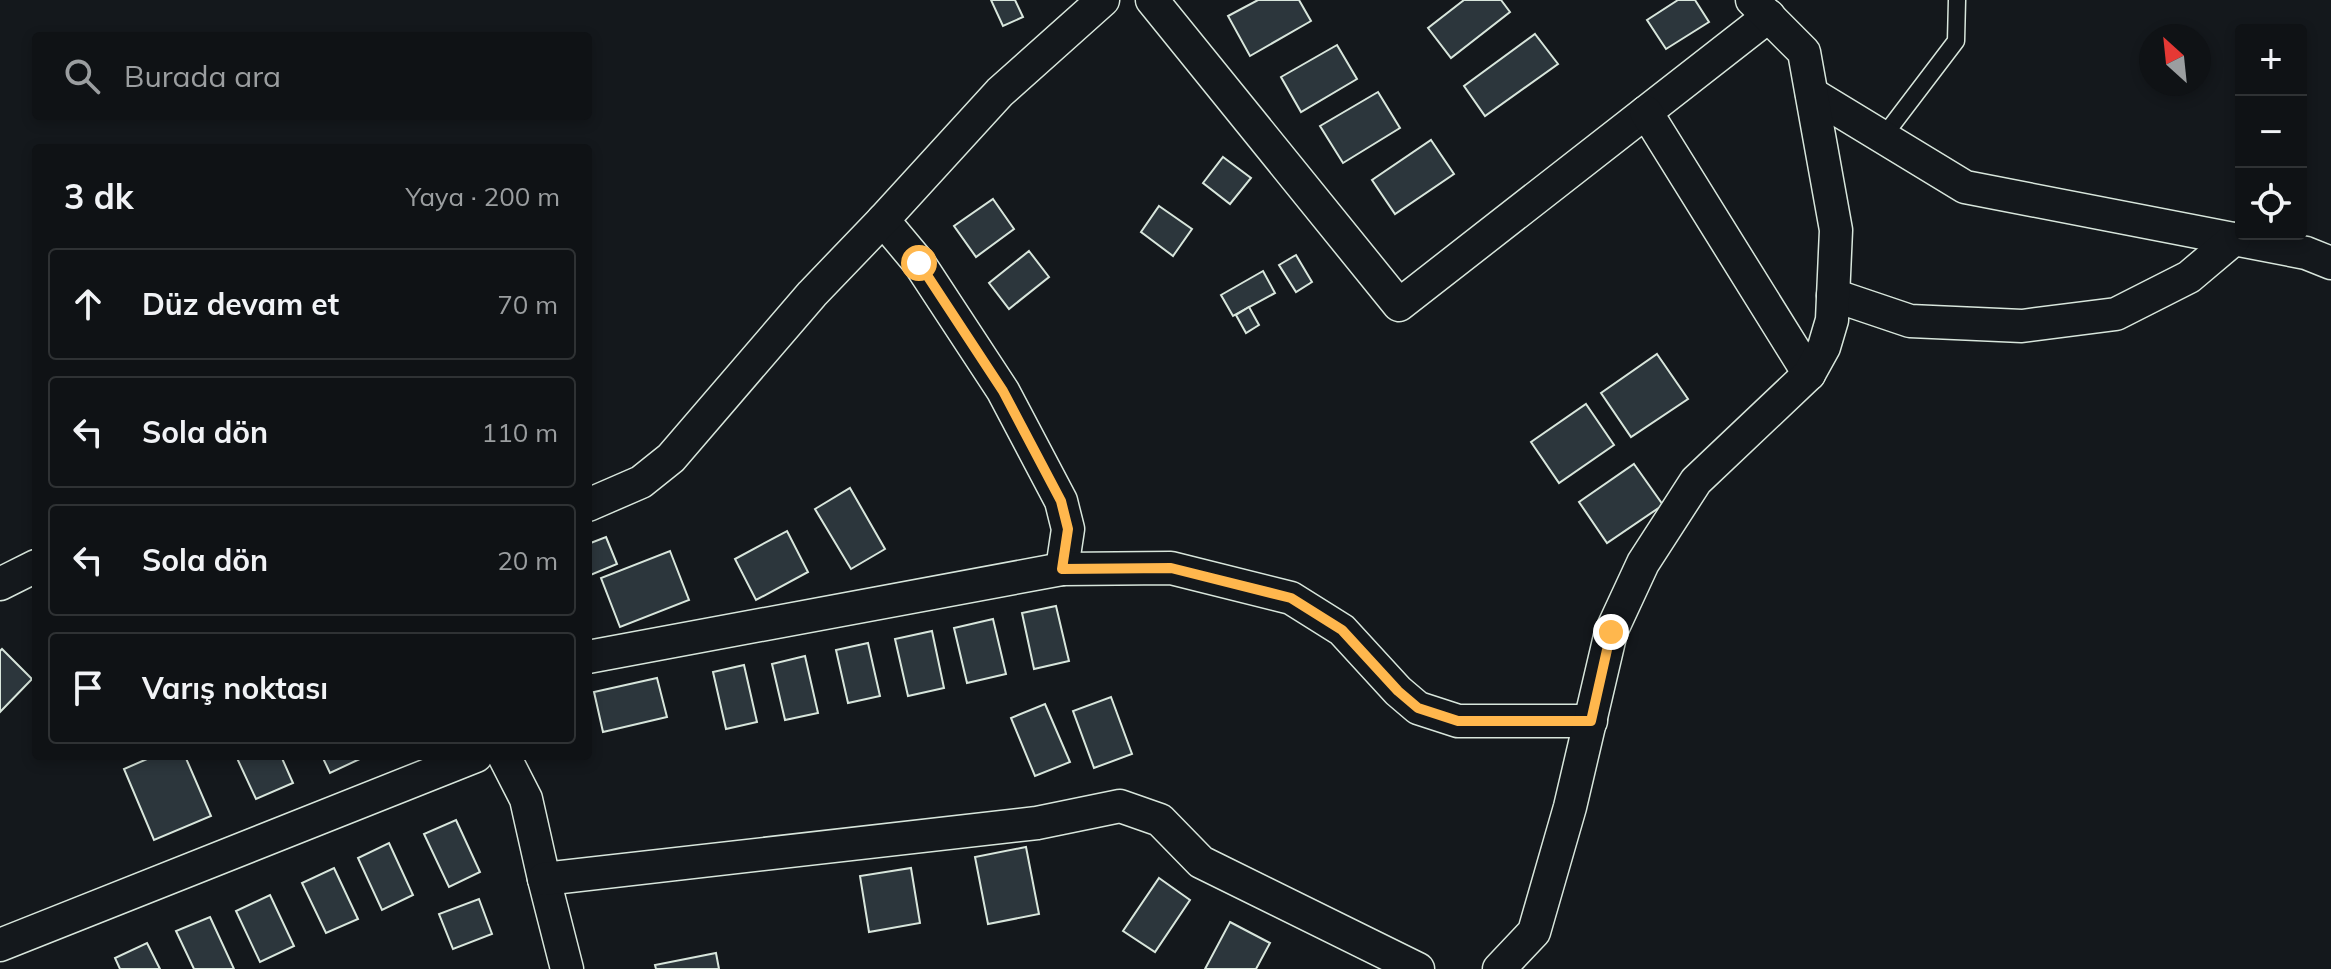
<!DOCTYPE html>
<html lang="tr">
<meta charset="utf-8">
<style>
:root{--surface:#0f1215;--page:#1d2022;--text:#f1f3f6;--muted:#9b9ea0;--line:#2f3234}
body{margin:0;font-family:Mulish,sans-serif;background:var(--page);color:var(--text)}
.controls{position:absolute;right:24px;top:24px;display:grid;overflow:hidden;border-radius:8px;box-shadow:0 4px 12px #0003}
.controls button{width:72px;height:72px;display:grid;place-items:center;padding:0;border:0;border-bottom:2px solid var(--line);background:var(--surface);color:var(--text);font:40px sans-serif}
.compass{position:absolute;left:2139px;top:24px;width:72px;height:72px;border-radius:50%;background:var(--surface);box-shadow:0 4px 12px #0003;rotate:333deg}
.stop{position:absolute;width:24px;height:24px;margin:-18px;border:6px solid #ffb74d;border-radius:50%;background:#fff}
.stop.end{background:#ffb74d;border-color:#fff;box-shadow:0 2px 8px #0008}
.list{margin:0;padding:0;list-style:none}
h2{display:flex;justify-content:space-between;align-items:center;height:104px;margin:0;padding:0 32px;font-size:34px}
h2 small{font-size:26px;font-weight:400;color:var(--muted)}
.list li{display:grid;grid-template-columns:52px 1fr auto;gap:24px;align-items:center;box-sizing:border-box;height:112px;margin:0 16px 16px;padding:0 16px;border:2px solid var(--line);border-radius:8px}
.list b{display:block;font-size:30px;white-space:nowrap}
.list em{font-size:26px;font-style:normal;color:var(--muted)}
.icon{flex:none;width:44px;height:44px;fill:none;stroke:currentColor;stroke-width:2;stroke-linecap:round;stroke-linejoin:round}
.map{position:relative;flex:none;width:2331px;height:969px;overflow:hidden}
.search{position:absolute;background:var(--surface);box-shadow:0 4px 12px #0003;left:32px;top:32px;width:560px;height:88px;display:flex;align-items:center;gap:20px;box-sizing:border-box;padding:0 28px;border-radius:8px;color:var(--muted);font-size:30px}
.panel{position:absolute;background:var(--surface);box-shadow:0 4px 12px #0003;left:32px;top:144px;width:560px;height:616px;border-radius:8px}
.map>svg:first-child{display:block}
</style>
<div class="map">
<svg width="2331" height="969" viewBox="0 0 2331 969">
<rect width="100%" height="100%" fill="#14181c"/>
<g fill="#2c363c" stroke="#d8e6dc" stroke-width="2">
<polygon points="991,0 1015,0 1023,17 1003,26"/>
<polygon points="1258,0 1299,0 1311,21 1250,56 1228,16"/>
<polygon points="1464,0 1501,0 1510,12 1451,58 1428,28"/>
<polygon points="1678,0 1695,0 1709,22 1666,49 1647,20"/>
<polygon points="1535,34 1558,64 1485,116 1464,86"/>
<polygon points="1337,45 1357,79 1301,112 1281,77"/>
<polygon points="1378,92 1400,128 1343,163 1320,126"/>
<polygon points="1431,140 1454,174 1395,214 1372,180"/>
<polygon points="1223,157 1251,178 1230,204 1203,183"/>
<polygon points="993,199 1014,229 976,257 954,226"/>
<polygon points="1159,206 1192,229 1173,256 1141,232"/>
<polygon points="1029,251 1049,277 1009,309 989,283"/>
<polygon points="1296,255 1312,282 1296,292 1279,265"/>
<polygon points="1263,271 1275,293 1233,316 1221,295"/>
<polygon points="1249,307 1259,325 1246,333 1236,315"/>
<polygon points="1657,354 1688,399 1631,437 1601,393"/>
<polygon points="1586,404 1614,445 1559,483 1531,442"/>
<polygon points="1634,464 1663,505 1607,543 1579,502"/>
<polygon points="850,488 885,549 851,569 815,509"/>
<polygon points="787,531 808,572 756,600 735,559"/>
<polygon points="606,537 617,564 588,576 588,544"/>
<polygon points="670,551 689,600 620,627 601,578"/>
<polygon points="1056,606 1069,661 1034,669 1022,613"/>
<polygon points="993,619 1006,674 967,683 954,628"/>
<polygon points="932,631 944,688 908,696 895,639"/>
<polygon points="868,643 880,696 848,703 836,650"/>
<polygon points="2,649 32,679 0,712 0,651"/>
<polygon points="805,656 818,713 785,720 772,664"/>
<polygon points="744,665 757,722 726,729 713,672"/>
<polygon points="657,678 667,717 603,732 594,692"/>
<polygon points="1111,697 1132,754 1094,768 1073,711"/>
<polygon points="1045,704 1070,762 1035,776 1011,718"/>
<polygon points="154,756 185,756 211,816 154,840 124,769"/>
<polygon points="236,756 281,756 293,783 256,799"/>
<polygon points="322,756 364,756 364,757 330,773"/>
<polygon points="456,820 480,872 449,887 424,834"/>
<polygon points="389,843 413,895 382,910 358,858"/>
<polygon points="1026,847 1039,914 988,924 975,857"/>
<polygon points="334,868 358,919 326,933 302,883"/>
<polygon points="911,868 920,923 869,932 860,876"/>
<polygon points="1159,878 1190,900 1155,952 1123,931"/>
<polygon points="270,895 294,946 260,962 236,911"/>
<polygon points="479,899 492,934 453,949 439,914"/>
<polygon points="210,917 234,969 194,969 176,931"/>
<polygon points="1230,922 1270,943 1256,969 1205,969"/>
<polygon points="147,943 160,969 120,969 115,958"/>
<polygon points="716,953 719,969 656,969 655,965"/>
</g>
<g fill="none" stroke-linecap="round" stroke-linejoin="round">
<g stroke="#d8e6dc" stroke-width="19">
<polyline id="service" points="1883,137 1956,41 1957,0"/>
</g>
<g stroke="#d8e6dc" stroke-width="35">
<g id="minor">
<polyline points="1152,0 1399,305 1769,16"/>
<polyline points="1812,94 1965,187 2306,253 2331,263"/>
<polyline points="1646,112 1809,374"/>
<polyline points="883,220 919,263 1003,391 1061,501 1068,529 1062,569"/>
<polyline points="1833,295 1910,321 2022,326 2116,314 2189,277 2234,239"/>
<polyline points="588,505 641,482 671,458 812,294 883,220 1000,92 1103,0"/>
<polyline points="0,584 36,566"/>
<polyline points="588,657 1062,569 1171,568 1291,598 1342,630 1398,691 1418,708 1458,721 1591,721"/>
<polyline points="504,756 526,799 544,879 567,969"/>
<polyline points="544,879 1037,823 1120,806 1160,820 1201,862 1418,969"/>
<polyline points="0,945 476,756"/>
<polyline points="1499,969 1534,932 1570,807 1611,632 1643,563 1696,481 1809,374 1824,347 1832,320 1836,230 1804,52 1752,0"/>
</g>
</g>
<use href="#service" stroke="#14181c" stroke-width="16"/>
<use href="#minor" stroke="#14181c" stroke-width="32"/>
</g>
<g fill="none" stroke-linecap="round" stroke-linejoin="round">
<polyline stroke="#ffb74d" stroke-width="10" points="919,263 1003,391 1061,501 1068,529 1062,569 1171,568 1291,598 1342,630 1398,691 1418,708 1458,721 1591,721 1611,632"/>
</g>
</svg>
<div class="controls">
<button>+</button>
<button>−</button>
<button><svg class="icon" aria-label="locate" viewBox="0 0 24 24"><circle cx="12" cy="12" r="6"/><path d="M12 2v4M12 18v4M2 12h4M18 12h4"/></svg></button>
</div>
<svg class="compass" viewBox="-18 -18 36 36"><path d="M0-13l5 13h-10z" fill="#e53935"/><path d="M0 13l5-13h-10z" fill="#9b9ea0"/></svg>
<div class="stop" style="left:919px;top:263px"></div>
<div class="stop end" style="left:1611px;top:632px"></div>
<div class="search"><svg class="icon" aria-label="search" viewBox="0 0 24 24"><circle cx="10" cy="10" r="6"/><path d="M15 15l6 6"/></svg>Burada ara</div>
<section class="panel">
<h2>3 dk<small>Yaya · 200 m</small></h2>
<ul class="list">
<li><svg class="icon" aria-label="ahead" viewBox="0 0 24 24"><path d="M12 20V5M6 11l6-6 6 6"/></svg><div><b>Düz devam et</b></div><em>70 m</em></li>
<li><svg class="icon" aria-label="left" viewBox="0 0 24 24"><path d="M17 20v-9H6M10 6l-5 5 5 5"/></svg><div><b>Sola dön</b></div><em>110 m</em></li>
<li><svg class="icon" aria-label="left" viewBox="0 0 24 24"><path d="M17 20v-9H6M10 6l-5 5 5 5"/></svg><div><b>Sola dön</b></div><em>20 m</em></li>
<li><svg class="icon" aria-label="arrive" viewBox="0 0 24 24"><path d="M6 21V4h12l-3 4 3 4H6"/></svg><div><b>Varış noktası</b></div></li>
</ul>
</section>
</div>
